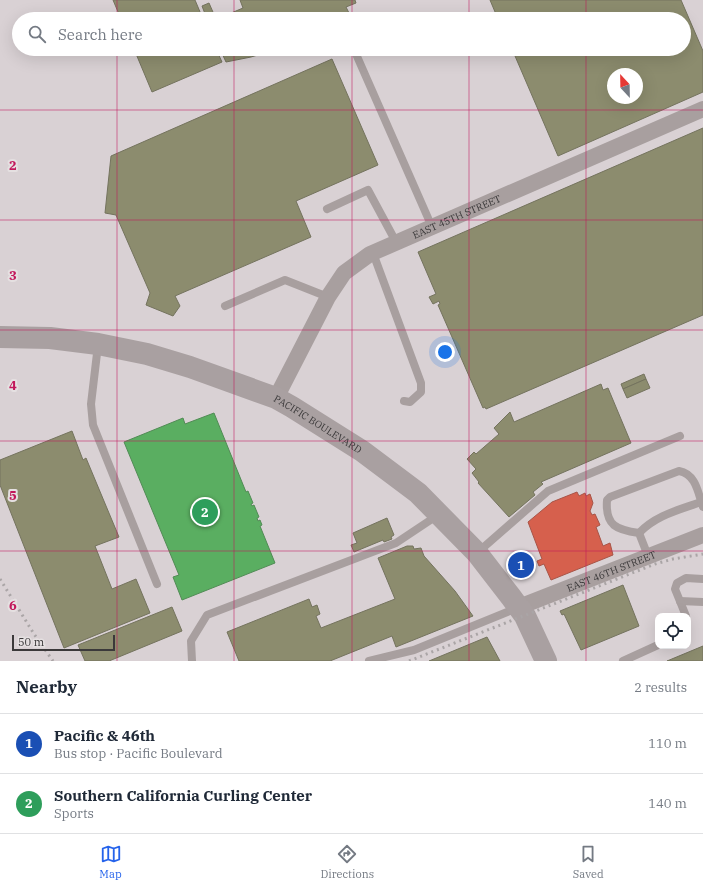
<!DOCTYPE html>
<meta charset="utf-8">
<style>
:root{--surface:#fff;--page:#f6f6f7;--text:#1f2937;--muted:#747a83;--line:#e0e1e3;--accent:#2563eb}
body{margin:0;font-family:"IBM Plex Serif",serif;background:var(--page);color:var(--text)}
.controls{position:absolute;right:12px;bottom:12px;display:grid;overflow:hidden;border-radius:8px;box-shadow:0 4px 16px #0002}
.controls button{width:36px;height:36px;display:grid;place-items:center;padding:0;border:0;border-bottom:1px solid var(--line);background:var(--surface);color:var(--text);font:20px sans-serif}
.compass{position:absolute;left:607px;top:68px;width:36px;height:36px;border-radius:50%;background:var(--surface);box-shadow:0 4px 16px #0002;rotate:338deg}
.scale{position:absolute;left:12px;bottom:10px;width:103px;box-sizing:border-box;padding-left:4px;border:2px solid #3b393a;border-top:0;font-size:11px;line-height:14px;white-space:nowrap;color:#3b393a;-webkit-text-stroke:3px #e5e0e1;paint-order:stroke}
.you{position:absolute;left:445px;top:352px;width:14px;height:14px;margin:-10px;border:3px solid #fff;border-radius:50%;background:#1a73e8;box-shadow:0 0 0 6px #1a73e833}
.badge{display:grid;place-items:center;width:26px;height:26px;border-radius:50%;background:var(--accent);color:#fff;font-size:13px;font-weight:700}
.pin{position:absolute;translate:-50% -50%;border:2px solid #fff;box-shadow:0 1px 4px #0006}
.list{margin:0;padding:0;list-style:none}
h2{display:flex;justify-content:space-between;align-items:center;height:52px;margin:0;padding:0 16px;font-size:17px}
h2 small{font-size:13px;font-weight:400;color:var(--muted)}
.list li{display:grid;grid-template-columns:26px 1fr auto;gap:12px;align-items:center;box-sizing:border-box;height:60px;padding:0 16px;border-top:1px solid var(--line)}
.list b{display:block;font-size:15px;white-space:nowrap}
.list p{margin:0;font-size:13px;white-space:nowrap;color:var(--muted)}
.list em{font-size:13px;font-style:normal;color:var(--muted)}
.icon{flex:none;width:22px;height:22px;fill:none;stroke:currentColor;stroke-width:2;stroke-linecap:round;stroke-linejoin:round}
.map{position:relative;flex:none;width:703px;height:661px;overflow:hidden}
.search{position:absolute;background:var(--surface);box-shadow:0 4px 16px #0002;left:12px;right:12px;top:12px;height:44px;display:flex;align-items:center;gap:10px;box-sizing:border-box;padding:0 14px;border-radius:22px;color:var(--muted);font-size:15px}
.sheet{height:172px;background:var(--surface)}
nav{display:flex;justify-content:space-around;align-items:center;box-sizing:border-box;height:56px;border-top:1px solid var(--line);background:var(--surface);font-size:11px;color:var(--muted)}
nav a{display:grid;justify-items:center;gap:2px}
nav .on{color:var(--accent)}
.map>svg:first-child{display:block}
</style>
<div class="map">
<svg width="703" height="661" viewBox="0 0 703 661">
<rect width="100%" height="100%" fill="#e4e1e2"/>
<path fill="#d9d1d4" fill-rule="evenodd" d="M0,0H703V661H0ZM19,19H684V49H19ZM613,74H637V98H613ZM658,616H688V646H658Z"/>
<polygon fill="#d6604d" stroke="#a85447" points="577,492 579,496 585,493 586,496 590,494 593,503 590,511 592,515 595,514 600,525 596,527 603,546 610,543 613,555 551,580 544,564 539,566 537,561 542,559 528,522 552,502"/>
<polygon fill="#5aae61" stroke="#518b55" points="214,413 246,492 248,491 253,503 251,504 252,506 254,505 259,517 257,518 258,521 260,520 262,525 260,526 275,563 182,600 173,577 179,575 124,442 183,418 185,424"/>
<g fill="#8c8c6e" stroke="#74735e" fill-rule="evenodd">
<polygon points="113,0 195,0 203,19 121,19"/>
<polygon points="240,0 355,0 356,3 346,7 351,17 346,19 217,19 243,8"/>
<path d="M490,0H681L703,51V92L558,156L512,49H684V19H498ZM613,74H637V98H613Z"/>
<polygon points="209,3 216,19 207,19 202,6"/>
<polygon points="134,49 216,49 222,62 152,92"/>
<polygon points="220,49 278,49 251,57 226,62"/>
<polygon points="332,59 378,165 296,201 311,237 175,296 180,306 173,316 146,305 150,293 116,215 105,213 111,156"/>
<polygon points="703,128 703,315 486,409 485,407 483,408 438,305 440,304 439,301 433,304 429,297 436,294 418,252"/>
<polygon points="644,374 646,379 623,389 621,384"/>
<polygon points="646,379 650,388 627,398 623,389"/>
<polygon points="601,384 603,390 608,388 631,443 541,482 543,484 533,492 535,495 509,517 478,483 479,482 472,473 476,469 467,459 474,452 476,454 499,434 494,428 510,412 514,422"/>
<polygon points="72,431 83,460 86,458 119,537 95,546 112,589 136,579 150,613 64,648 0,485 0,460"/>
<polygon points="387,518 394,535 391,537 392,539 384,542 383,540 354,552 351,545 357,543 353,533"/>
<polygon points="407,546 413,546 414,549 421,548 424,556 455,591 473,616 396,647 392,636 330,661 239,661 227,632 309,599 312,607 317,605 320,614 316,616 321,628 395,599 378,558"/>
<polygon points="623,585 639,626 581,650 564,614 562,615 560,611"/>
<polygon points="172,607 182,631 109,661 85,661 78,645"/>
<polygon points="487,637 500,661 429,661"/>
<polygon points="703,646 703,661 667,661"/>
</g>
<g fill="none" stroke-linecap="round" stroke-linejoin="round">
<g stroke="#a89f9f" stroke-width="8">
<polyline points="356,54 432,227"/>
<polyline points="327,209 368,190 396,242"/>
<polyline points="373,253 421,383 421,392 410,402 404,401"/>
<polyline points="225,306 285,280 328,297"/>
<polyline points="98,345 91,404 93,425 157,584"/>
<path d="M639,533C656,515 679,510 701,502"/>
<polyline points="477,553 548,491 680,436"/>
<path d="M648,556L639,533C617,530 605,526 607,500L610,497L679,471C696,474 698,493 703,507"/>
<polyline points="680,601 703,602"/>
<polyline points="686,616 675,589 677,583 686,578 703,579"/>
<polyline points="192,661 191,641 207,615 396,543 438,515"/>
<polyline points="369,661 414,650 517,608"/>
<polyline points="623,661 658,645"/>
</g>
<g stroke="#a89f9f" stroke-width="16">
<path id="s1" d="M276,398L328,297L344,273L370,254L703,109"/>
<path id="s2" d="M519,607L703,535"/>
</g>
<path stroke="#a9a0a1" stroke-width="22" id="s3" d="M0,337L50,338L98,344L147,354L190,367L276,398L292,407L362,451L418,493L477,553L511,597L525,616L546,661"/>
<g stroke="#aaa5a6" stroke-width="3" stroke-dasharray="2 4" stroke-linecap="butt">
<polyline points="0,579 34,634 53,661"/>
<polyline points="409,661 655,564 673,559 703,554"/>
</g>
</g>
<path fill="none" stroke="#c2185b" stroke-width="1" stroke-opacity="0.55" d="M117,0V19M234,0V19M352,0V19M469,0V19M586,0V19M117,49V661M234,49V661M352,49V661M469,49V661M586,49V661M0,110H703M0,220H703M0,330H703M0,441H703M0,551H703"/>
<g text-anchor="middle" stroke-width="4" stroke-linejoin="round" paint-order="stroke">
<g font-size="10" fill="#3b393a" stroke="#e5e0e1">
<text dy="4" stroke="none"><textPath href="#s1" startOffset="269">EAST 45TH STREET</textPath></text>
<text dy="4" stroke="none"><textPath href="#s3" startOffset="334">PACIFIC BOULEVARD</textPath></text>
<text dy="4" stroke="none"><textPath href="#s2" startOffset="99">EAST 46TH STREET</textPath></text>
</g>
</g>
<g font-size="13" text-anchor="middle" font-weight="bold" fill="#c2185b" stroke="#e5e0e1" stroke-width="4" stroke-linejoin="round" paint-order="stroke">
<text x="13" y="170">2</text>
<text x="13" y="280">3</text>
<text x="13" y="390">4</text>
<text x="13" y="500">5</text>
<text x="13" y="610">6</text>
</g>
</svg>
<div class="controls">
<button><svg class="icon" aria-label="locate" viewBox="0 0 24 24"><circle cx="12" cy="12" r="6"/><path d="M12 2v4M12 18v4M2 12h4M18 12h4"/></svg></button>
</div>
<svg class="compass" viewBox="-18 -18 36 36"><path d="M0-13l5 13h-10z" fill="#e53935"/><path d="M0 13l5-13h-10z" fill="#747a83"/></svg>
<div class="scale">50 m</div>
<div class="you"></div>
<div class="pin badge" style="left:521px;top:565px;background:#1a4fb4">1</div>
<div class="pin badge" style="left:205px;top:512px;background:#2e9e5b">2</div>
<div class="search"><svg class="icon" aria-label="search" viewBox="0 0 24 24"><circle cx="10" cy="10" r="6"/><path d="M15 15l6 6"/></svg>Search here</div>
</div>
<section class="sheet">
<h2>Nearby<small>2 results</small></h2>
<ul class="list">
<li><span class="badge" style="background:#1a4fb4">1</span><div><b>Pacific &amp; 46th</b><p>Bus stop · Pacific Boulevard</p></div><em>110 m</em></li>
<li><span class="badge" style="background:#2e9e5b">2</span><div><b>Southern California Curling Center</b><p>Sports</p></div><em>140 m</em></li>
</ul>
</section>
<nav>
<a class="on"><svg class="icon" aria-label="map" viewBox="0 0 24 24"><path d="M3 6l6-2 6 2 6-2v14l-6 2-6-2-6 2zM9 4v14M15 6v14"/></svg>Map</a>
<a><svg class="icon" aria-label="directions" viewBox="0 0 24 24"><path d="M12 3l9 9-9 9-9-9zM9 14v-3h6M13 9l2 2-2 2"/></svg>Directions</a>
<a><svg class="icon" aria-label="saved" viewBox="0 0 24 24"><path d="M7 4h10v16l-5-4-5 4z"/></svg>Saved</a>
</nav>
